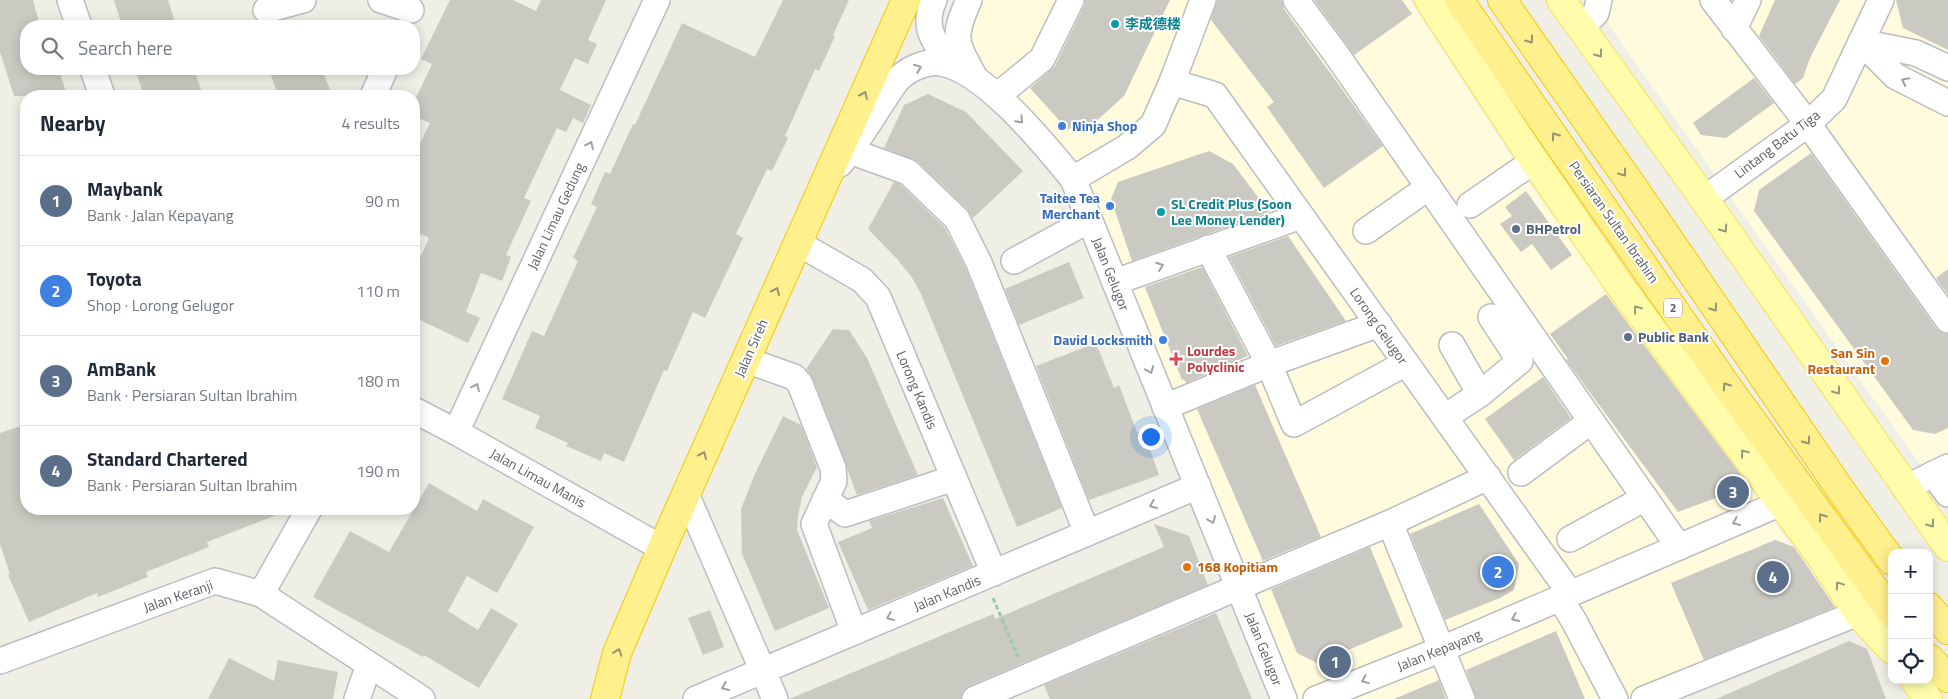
<!DOCTYPE html>
<meta charset="utf-8">
<style>
:root{--surface:#fff;--page:#f2f2f3;--text:#1f2937;--muted:#747a83;--line:#e0e1e3;--accent:#d93025}
body{margin:0;font-family:"Titillium Web","Noto Sans SC",sans-serif;background:var(--page);color:var(--text)}
.controls{position:absolute;right:15px;bottom:15px;display:grid;overflow:hidden;border-radius:10px;box-shadow:0 2px 12px #0003}
.controls button{width:45px;height:45px;display:grid;place-items:center;padding:0;border:0;border-bottom:1px solid var(--line);background:var(--surface);color:var(--text);font:25px sans-serif}
.you{position:absolute;left:1150px;top:436px;width:18px;height:18px;margin:-12px;border:4px solid #fff;border-radius:50%;background:#1a73e8;box-shadow:0 0 0 8px #1a73e833}
.badge{display:grid;place-items:center;width:32px;height:32px;border-radius:50%;background:var(--accent);color:#fff;font-size:16px;font-weight:700}
.pin{position:absolute;translate:-50% -50%;border:2px solid #fff;box-shadow:0 1px 5px #0006}
.list{margin:0;padding:0;list-style:none}
h2{display:flex;justify-content:space-between;align-items:center;height:65px;margin:0;padding:0 20px;font-size:21px}
h2 small{font-size:16px;font-weight:400;color:var(--muted)}
.list li{display:grid;grid-template-columns:32px 1fr auto;gap:15px;align-items:center;box-sizing:border-box;height:90px;padding:0 20px;border-top:1px solid var(--line)}
.list b{display:block;font-size:19px;white-space:nowrap}
.list p{margin:0;font-size:16px;white-space:nowrap;color:var(--muted)}
.list em{font-size:16px;font-style:normal;color:var(--muted)}
.icon{flex:none;width:28px;height:28px;fill:none;stroke:currentColor;stroke-width:2;stroke-linecap:round;stroke-linejoin:round}
.map{position:relative;flex:none;width:1948px;height:699px;overflow:hidden}
.search{position:absolute;background:var(--surface);box-shadow:0 2px 12px #0003;left:20px;top:20px;width:400px;height:55px;display:flex;align-items:center;gap:12px;box-sizing:border-box;padding:0 18px;border-radius:20px;color:var(--muted);font-size:19px}
.panel{position:absolute;background:var(--surface);box-shadow:0 2px 12px #0003;left:20px;top:90px;width:400px;height:425px;border-radius:20px}
.map>svg:first-child{display:block}
</style>
<div class="map">
<svg width="1948" height="699" viewBox="0 0 1948 699">
<rect width="100%" height="100%" fill="#f0efe6"/>
<g fill="#fffbdc">
<polygon points="974,0 1410,0 1523,174 1848,623 1663,699 1293,699 1076,165 973,63 965,45"/>
<polygon points="1591,0 1948,0 1948,503 1902,439"/>
</g>
<g fill="#cbcac2">
<polygon points="0,0 33,0 40,26 26,26 26,69 59,69 67,96 14,96 0,52"/>
<polygon points="114,0 168,0 176,26 122,26"/>
<polygon points="450,0 513,0 536,11 541,0 606,0 588,40 597,44 588,64 575,58 560,90 591,105 583,123 573,118 566,132 557,128 524,198 531,201 506,255 511,257 502,281 481,273 466,312 480,318 468,343 414,317 414,271 429,238 414,231 414,156 430,123 414,116 414,102 432,64 421,59"/>
<polygon points="783,0 849,0 833,35 835,36 819,71 815,69 785,136 788,138 772,171 767,169 736,234 743,238 705,318 693,312 667,371 664,370 624,462 604,453 601,461 566,446 568,443 535,428 540,416 502,399 532,331 544,336 578,261 573,258 597,207 591,204 605,172 610,174 633,124 635,125 682,23 755,57"/>
<polygon points="1085,0 1170,0 1124,96 1091,126 1067,129 1030,88 1055,66 1084,6"/>
<polygon points="1217,0 1282,0 1284,9 1383,146 1324,188 1267,107 1274,102 1211,20"/>
<polygon points="1314,0 1402,0 1412,14 1354,55"/>
<polygon points="1775,0 1840,0 1810,58 1803,78 1795,84 1759,36"/>
<polygon points="1896,0 1948,0 1948,50 1903,28"/>
<polygon points="135,69 194,69 203,96 144,96"/>
<polygon points="269,69 322,69 331,92 318,96 278,96"/>
<polygon points="1754,78 1774,103 1726,138 1701,135 1693,123"/>
<polygon points="928,94 966,112 1023,171 973,218 967,209 918,162 884,148 904,105"/>
<polygon points="1209,151 1233,164 1269,212 1132,261 1111,199 1118,182"/>
<polygon points="1811,153 1936,328 1942,333 1948,334 1948,428 1935,434 1913,430 1754,211 1759,190"/>
<polygon points="894,182 900,184 945,228 966,269 1062,508 1017,527 921,294 911,276 897,259 868,229"/>
<polygon points="1526,191 1572,255 1551,270 1532,244 1521,252 1500,224 1512,216 1505,207"/>
<polygon points="1288,236 1346,321 1276,346 1229,257"/>
<polygon points="1069,262 1084,298 1019,325 1005,289"/>
<polygon points="1202,267 1248,356 1186,383 1184,379 1182,380 1145,287"/>
<polygon points="1948,269 1948,295 1936,278"/>
<polygon points="1606,294 1741,475 1740,489 1678,512 1566,360 1568,359 1550,334"/>
<polygon points="833,329 849,330 867,358 918,475 857,495 813,379 806,369"/>
<polygon points="1096,343 1114,388 1119,385 1137,432 1143,430 1159,475 1089,500 1036,366"/>
<polygon points="1543,377 1571,418 1514,460 1485,419"/>
<polygon points="1255,385 1321,537 1263,561 1197,409"/>
<polygon points="783,416 801,425 817,467 802,497 798,516 797,530 829,608 775,631 742,554 741,509 755,474"/>
<polygon points="21,426 26,441 26,509 289,510 207,542 209,547 146,572 148,577 98,597 97,593 29,622 8,575 10,574 0,544 0,433"/>
<polygon points="429,483 477,511 483,499 534,527 497,593 467,576 448,611 478,630 491,608 518,624 479,688 424,655 423,657 313,597 350,531 389,552"/>
<polygon points="943,498 973,566 868,610 838,542 872,528 869,521"/>
<polygon points="1479,504 1519,564 1514,590 1500,598 1445,620 1410,534"/>
<polygon points="1154,524 1189,536 1208,585 969,686 963,691 961,699 789,699 993,614 995,619 1164,547"/>
<polygon points="1775,540 1794,547 1835,607 1704,660 1671,583"/>
<polygon points="1370,547 1403,627 1317,663 1297,653 1271,589"/>
<polygon points="710,610 724,647 703,655 688,618"/>
<polygon points="1216,613 1252,699 1050,699 1044,685"/>
<polygon points="1556,631 1585,699 1476,699 1466,670"/>
<polygon points="1849,641 1867,649 1886,699 1716,699"/>
<polygon points="229,658 274,681 278,660 338,672 333,699 208,699"/>
<polygon points="1439,680 1446,699 1394,699"/>
</g>
<g fill="none" stroke-linecap="round" stroke-linejoin="round">
<g stroke="#babdc2" stroke-width="28">
<g id="minor">
<polyline points="70,0 79,26"/>
<polyline points="381,0 411,10"/>
<path d="M934,0C920,30 937,46 956,67"/>
<path d="M969,0C952,38 955,41 974,76"/>
<polyline points="1296,0 1336,54 1679,547"/>
<polyline points="1713,0 1808,124 1948,320"/>
<polyline points="266,10 303,0"/>
<polyline points="1581,28 1596,13 1599,0"/>
<polyline points="1734,29 1748,0"/>
<polyline points="1861,42 1895,76 1948,103"/>
<polyline points="1861,42 1916,53 1948,68"/>
<polyline points="93,69 102,96"/>
<polyline points="1172,82 1215,95 1570,593"/>
<polyline points="373,96 385,69"/>
<polyline points="997,96 1042,59 1071,0"/>
<polyline points="850,151 908,172 957,219 979,263 1087,533"/>
<path d="M840,164C856,144 869,122 883,101C889,92 895,80 904,74C913,67 929,61 940,63C984,69 1045,145 1073,179L1284,699"/>
<polyline points="1073,179 1127,147 1153,125 1172,82 1203,0"/>
<polyline points="1704,199 1808,124 1834,99 1881,0"/>
<polyline points="1470,205 1525,167 1533,159"/>
<polyline points="1366,231 1429,187"/>
<polyline points="798,243 862,280 878,297 994,573"/>
<polyline points="1208,248 1269,364 1294,424 1406,363"/>
<polyline points="1014,261 1089,220"/>
<polyline points="1115,282 1301,216"/>
<polyline points="1452,345 1480,394"/>
<polyline points="746,360 794,377 800,384 833,468 834,481 814,524 854,632"/>
<polyline points="1165,407 1269,364 1379,324"/>
<polyline points="414,410 456,432 662,548"/>
<polyline points="1445,417 1480,394 1520,361 1491,317"/>
<polyline points="456,432 657,0"/>
<polyline points="1521,473 1591,421"/>
<polyline points="1933,474 1948,494"/>
<polyline points="1905,488 1948,467"/>
<polyline points="686,494 775,699"/>
<polyline points="825,499 845,514 954,478"/>
<polyline points="1390,523 1462,699"/>
<polyline points="1570,539 1645,498"/>
<polyline points="261,594 309,509"/>
<polyline points="1560,598 1574,621 1615,699"/>
<polyline points="0,661 215,581 261,594 422,699"/>
<polyline points="357,699 369,665"/>
<polyline points="696,699 1198,486"/>
<polyline points="975,699 1390,523 1488,477"/>
<polyline points="1316,699 1442,649 1781,503"/>
<polyline points="1644,699 1858,613"/>
</g>
</g>
<g stroke="#f8df57" stroke-width="30">
<g id="major">
<polyline points="1429,0 1533,159 1620,286 1819,554 1858,613 1892,650"/>
<polyline points="1561,0 1704,199 1948,547"/>
<polyline points="1915,680 1928,699"/>
</g>
</g>
<g stroke="#f6c700" stroke-width="30">
<g id="highway">
<polyline points="1459,0 1729,389 1892,613"/>
<polyline points="1502,0 1629,181 1842,492 1892,561"/>
<polyline points="1929,607 1948,630"/>
<polyline points="1929,658 1948,678"/>
<polyline points="605,699 617,653 662,548 906,0"/>
</g>
</g>
<polyline stroke="#9acaae" stroke-width="3" stroke-dasharray="5 2.5" stroke-linecap="butt" points="993,598 1018,657"/>
<use href="#minor" stroke="#fff" stroke-width="25"/>
<use href="#major" stroke="#fffcac" stroke-width="28"/>
<use href="#highway" stroke="#fff08e" stroke-width="28"/>
</g>
<defs><path id="oneway-chevron" d="M-2-3.5L2.5 0L-2 3.5" fill="none" stroke-width="1.6" stroke-linecap="round" stroke-linejoin="round" transform="scale(1.25)"/></defs>
<g stroke="#969275">
<use href="#oneway-chevron" transform="translate(1530 40) rotate(55)"/>
<use href="#oneway-chevron" transform="translate(864 95) rotate(-66)"/>
<use href="#oneway-chevron" transform="translate(1555 136) rotate(-125)"/>
<use href="#oneway-chevron" transform="translate(1623 173) rotate(55)"/>
<use href="#oneway-chevron" transform="translate(776 291) rotate(-66)"/>
<use href="#oneway-chevron" transform="translate(1714 308) rotate(55)"/>
<use href="#oneway-chevron" transform="translate(1726 386) rotate(-125)"/>
<use href="#oneway-chevron" transform="translate(1807 441) rotate(55)"/>
<use href="#oneway-chevron" transform="translate(703 455) rotate(-66)"/>
<use href="#oneway-chevron" transform="translate(1822 517) rotate(-126)"/>
<use href="#oneway-chevron" transform="translate(618 652) rotate(-71)"/>
</g>
<g stroke="#96977f">
<use href="#oneway-chevron" transform="translate(1599 54) rotate(54)"/>
<use href="#oneway-chevron" transform="translate(1724 229) rotate(55)"/>
<use href="#oneway-chevron" transform="translate(1637 309) rotate(-127)"/>
<use href="#oneway-chevron" transform="translate(1837 391) rotate(55)"/>
<use href="#oneway-chevron" transform="translate(1744 453) rotate(-127)"/>
<use href="#oneway-chevron" transform="translate(1931 524) rotate(54)"/>
<use href="#oneway-chevron" transform="translate(1839 585) rotate(-124)"/>
</g>
<g stroke="#9ea0a4">
<use href="#oneway-chevron" transform="translate(918 68) rotate(-21)"/>
<use href="#oneway-chevron" transform="translate(1905 81) rotate(-153)"/>
<use href="#oneway-chevron" transform="translate(1020 120) rotate(46)"/>
<use href="#oneway-chevron" transform="translate(590 145) rotate(-65)"/>
<use href="#oneway-chevron" transform="translate(1160 266) rotate(-20)"/>
<use href="#oneway-chevron" transform="translate(1150 370) rotate(68)"/>
<use href="#oneway-chevron" transform="translate(476 387) rotate(-65)"/>
<use href="#oneway-chevron" transform="translate(1153 505) rotate(157)"/>
<use href="#oneway-chevron" transform="translate(1212 520) rotate(68)"/>
<use href="#oneway-chevron" transform="translate(1736 522) rotate(157)"/>
<use href="#oneway-chevron" transform="translate(890 617) rotate(157)"/>
<use href="#oneway-chevron" transform="translate(1515 618) rotate(156)"/>
<use href="#oneway-chevron" transform="translate(1365 680) rotate(158)"/>
<use href="#oneway-chevron" transform="translate(725 687) rotate(157)"/>
</g>
<g fill="#0f9aa8" stroke="#fff" stroke-width="2">
<circle cx="1115" cy="24" r="5"/>
<circle cx="1161" cy="212" r="5"/>
</g>
<g fill="#3f7fe0" stroke="#fff" stroke-width="2">
<circle cx="1062" cy="126" r="5"/>
<circle cx="1110" cy="206" r="5"/>
<circle cx="1163" cy="340" r="5"/>
</g>
<g fill="#5c6f8a" stroke="#fff" stroke-width="2">
<circle cx="1516" cy="229" r="5"/>
<circle cx="1628" cy="337" r="5"/>
</g>
<path fill="#e0444e" stroke="#fff" stroke-width="2" d="M1173.5 351.5h5v5h5v5h-5v5h-5v-5h-5v-5h5z"/>
<g fill="#e8710a" stroke="#fff" stroke-width="2">
<circle cx="1885" cy="361" r="5"/>
<circle cx="1187" cy="567" r="5"/>
</g>
<g text-anchor="middle" stroke-width="4" stroke-linejoin="round" paint-order="stroke">
<rect fill="#fff" stroke="#8e9095" stroke-width="1" x="1664" y="298.5" width="18" height="19" rx="4"/>
<g font-size="12" font-weight="bold" fill="#5d6067">
<text x="1673" y="312">2</text>
</g>
<g font-size="14" font-weight="bold" fill="#0d838f" stroke="#fff" text-anchor="start">
<text x="1125" y="29">李成德楼</text>
<text x="1171" y="209">SL Credit Plus (Soon<tspan x="1171" dy="16">Lee Money Lender)</tspan></text>
</g>
<g font-size="14" font-weight="bold" fill="#366cbe" stroke="#fff" text-anchor="end">
<text x="1072" y="131" text-anchor="start">Ninja Shop</text>
<text x="1100" y="203">Taitee Tea<tspan x="1100" dy="16">Merchant</tspan></text>
<text x="1153" y="345">David Locksmith</text>
</g>
<g font-size="14" fill="#5d6067" stroke="#fff">
<text transform="translate(1777 144) rotate(-37)" y="5">Lintang Batu Tiga</text>
<text transform="translate(556 216) rotate(-65)" y="5">Jalan Limau Gedung</text>
<text transform="translate(1614 222) rotate(55)" y="5">Persiaran Sultan Ibrahim</text>
<text transform="translate(1111 274) rotate(68)" y="5">Jalan Gelugor</text>
<text transform="translate(1379 326) rotate(55)" y="5">Lorong Gelugor</text>
<text transform="translate(751 348) rotate(-66)" y="5">Jalan Sireh</text>
<text transform="translate(917 390) rotate(67)" y="5">Lorong Kandis</text>
<text transform="translate(538 478) rotate(29)" y="5">Jalan Limau Manis</text>
<text transform="translate(947 593) rotate(-23)" y="5">Jalan Kandis</text>
<text transform="translate(178 596) rotate(-19)" y="5">Jalan Keranji</text>
<text transform="translate(1264 649) rotate(68)" y="5">Jalan Gelugor</text>
<text transform="translate(1439 650) rotate(-22)" y="5">Jalan Kepayang</text>
</g>
<g font-size="14" font-weight="bold" fill="#4e5e75" stroke="#fff" text-anchor="start">
<text x="1526" y="234">BHPetrol</text>
<text x="1638" y="342">Public Bank</text>
</g>
<g font-size="14" font-weight="bold" fill="#be3a42" stroke="#fff" text-anchor="start">
<text x="1187" y="356">Lourdes<tspan x="1187" dy="16">Polyclinic</tspan></text>
</g>
<g font-size="14" font-weight="bold" fill="#c56008" stroke="#fff" text-anchor="end">
<text x="1875" y="358">San Sin<tspan x="1875" dy="16">Restaurant</tspan></text>
<text x="1197" y="572" text-anchor="start">168 Kopitiam</text>
</g>
</g>
</svg>
<div class="controls">
<button>+</button>
<button>−</button>
<button><svg class="icon" aria-label="locate" viewBox="0 0 24 24"><circle cx="12" cy="12" r="6"/><path d="M12 2v4M12 18v4M2 12h4M18 12h4"/></svg></button>
</div>
<div class="you"></div>
<div class="pin badge" style="left:1335px;top:662px;background:#5c6f8a">1</div>
<div class="pin badge" style="left:1498px;top:572px;background:#3f7fe0">2</div>
<div class="pin badge" style="left:1733px;top:492px;background:#5c6f8a">3</div>
<div class="pin badge" style="left:1773px;top:577px;background:#5c6f8a">4</div>
<div class="search"><svg class="icon" aria-label="search" viewBox="0 0 24 24"><circle cx="10" cy="10" r="6"/><path d="M15 15l6 6"/></svg>Search here</div>
<section class="panel">
<h2>Nearby<small>4 results</small></h2>
<ul class="list">
<li><span class="badge" style="background:#5c6f8a">1</span><div><b>Maybank</b><p>Bank · Jalan Kepayang</p></div><em>90 m</em></li>
<li><span class="badge" style="background:#3f7fe0">2</span><div><b>Toyota</b><p>Shop · Lorong Gelugor</p></div><em>110 m</em></li>
<li><span class="badge" style="background:#5c6f8a">3</span><div><b>AmBank</b><p>Bank · Persiaran Sultan Ibrahim</p></div><em>180 m</em></li>
<li><span class="badge" style="background:#5c6f8a">4</span><div><b>Standard Chartered</b><p>Bank · Persiaran Sultan Ibrahim</p></div><em>190 m</em></li>
</ul>
</section>
</div>
